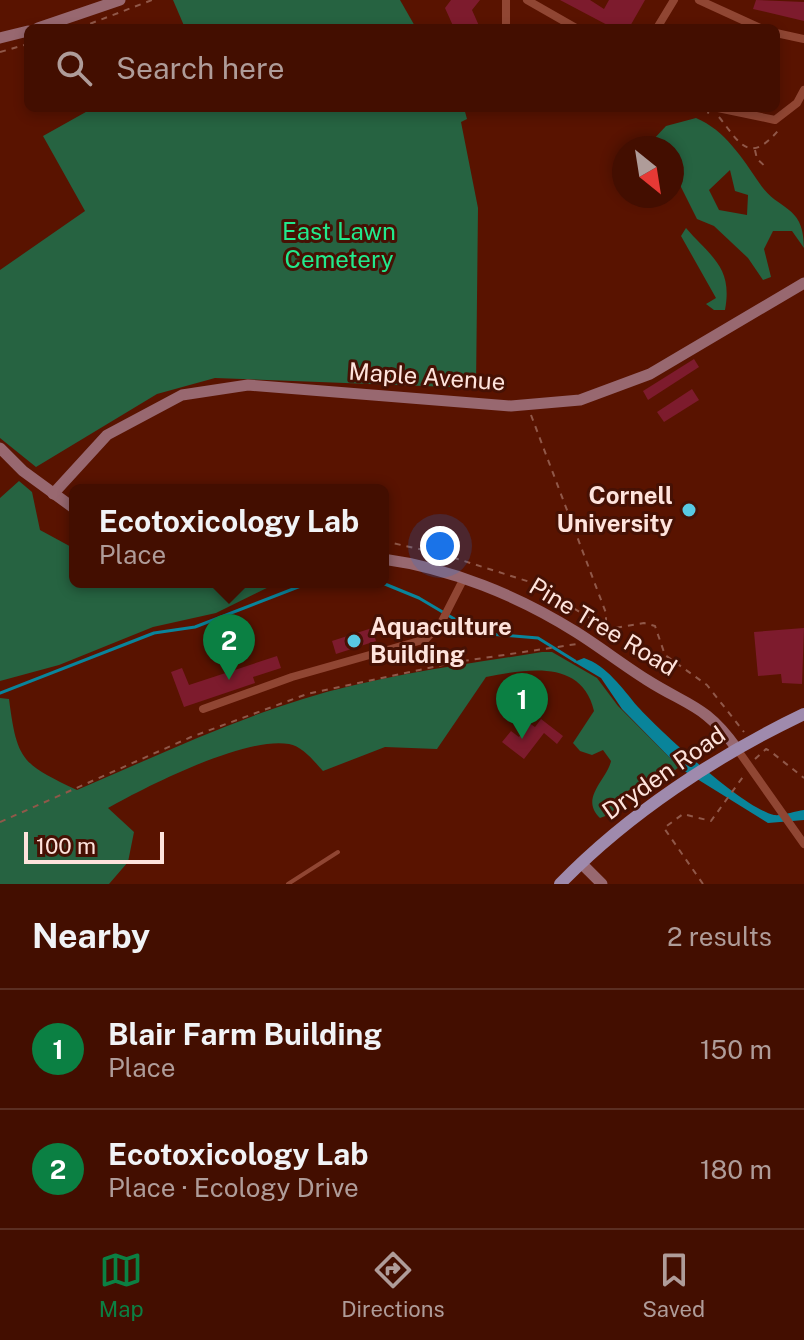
<!DOCTYPE html>
<meta charset="utf-8">
<style>
:root{--surface:#430e00;--page:#4d1c0f;--text:#f1f3f6;--muted:#af9c99;--line:#5b2e22;--accent:#0b8043}
body{margin:0;font-family:"Public Sans",sans-serif;background:var(--page);color:var(--text)}
.compass{position:absolute;left:612px;top:136px;width:72px;height:72px;border-radius:50%;background:var(--surface);box-shadow:0 4px 12px #0003;rotate:150deg}
.scale{position:absolute;left:24px;bottom:20px;width:140px;box-sizing:border-box;padding-left:8px;border:4px solid #fee3dc;border-top:0;font-size:22px;line-height:28px;white-space:nowrap;color:#fee3dc;-webkit-text-stroke:6px #461104;paint-order:stroke}
.you{position:absolute;left:440px;top:546px;width:28px;height:28px;margin:-20px;border:6px solid #fff;border-radius:50%;background:#1a73e8;box-shadow:0 0 0 12px #1a73e833}
.badge{display:grid;place-items:center;width:52px;height:52px;border-radius:50%;background:var(--accent);color:#fff;font-size:26px;font-weight:700}
.pin{position:absolute;translate:-50% -66px;filter:drop-shadow(0 2px 4px #0008)}
.pin::after{content:'';position:absolute;top:42px;width:28px;height:24px;background:inherit;clip-path:polygon(0 0,100% 0,50% 100%)}
.popup{position:absolute;left:69px;top:484px;width:320px;height:104px;box-sizing:border-box;display:grid;place-content:center;border-radius:12px;background:var(--surface);filter:drop-shadow(0 2px 6px #0005);font-size:26px;white-space:nowrap;color:var(--muted)}
.popup b{font-size:30px;color:var(--text)}
.popup::after{content:'';position:absolute;left:50%;top:100%;margin-left:-16px;border:16px solid transparent;border-top-color:var(--surface)}
.list{margin:0;padding:0;list-style:none}
h2{display:flex;justify-content:space-between;align-items:center;height:104px;margin:0;padding:0 32px;font-size:34px}
h2 small{font-size:26px;font-weight:400;color:var(--muted)}
.list li{display:grid;grid-template-columns:52px 1fr auto;gap:24px;align-items:center;box-sizing:border-box;height:120px;padding:0 32px;border-top:2px solid var(--line)}
.list b{display:block;font-size:30px;white-space:nowrap}
.list p{margin:0;font-size:26px;white-space:nowrap;color:var(--muted)}
.list em{font-size:26px;font-style:normal;color:var(--muted)}
.icon{flex:none;width:44px;height:44px;fill:none;stroke:currentColor;stroke-width:2;stroke-linecap:round;stroke-linejoin:round}
.map{position:relative;flex:none;width:804px;height:884px;overflow:hidden}
.search{position:absolute;background:var(--surface);box-shadow:0 4px 12px #0003;left:24px;right:24px;top:24px;height:88px;display:flex;align-items:center;gap:20px;box-sizing:border-box;padding:0 28px;border-radius:12px;color:var(--muted);font-size:30px}
.sheet{height:344px;background:var(--surface)}
nav{display:flex;justify-content:space-around;align-items:center;box-sizing:border-box;height:112px;border-top:2px solid var(--line);background:var(--surface);font-size:22px;color:var(--muted)}
nav a{display:grid;justify-items:center;gap:4px}
nav .on{color:var(--accent)}
.map>svg:first-child{display:block}
</style>
<div class="map">
<svg width="804" height="884" viewBox="0 0 804 884">
<rect width="100%" height="100%" fill="#591300"/>
<g fill="#266341" fill-rule="evenodd">
<polygon points="173,0 400,0 416,28 185,28"/>
<polygon points="93,108 464,108 467,119 461,122 478,208 476,388 215,378 157,394 36,467 0,438 0,270 85,211 43,136"/>
<path d="M696,118C725,130 743,159 760,184C779,212 804,204 804,248L792,231H773L764,249L771,277L763,280L748,258L714,226L697,219L672,169V148H656L652,141L666,126ZM730,170L735,191L748,195L747,215L719,210L709,190Z"/>
<path d="M686,228C711,257 733,267 725,310H714L706,304L716,298L681,236Z"/>
<polygon points="19,481 32,492 40,530 75,549 75,582 279,582 216,613 153,627 59,665 0,681 0,498"/>
<path d="M542,652H552L597,678L618,706L679,767L666,777L641,783L616,798L617,805L611,814L600,818C579,798 607,780 611,761L603,750L592,755L580,751L573,743L594,711C582,659 528,669 486,677L437,749L385,747L323,771C314,761 302,746 289,744C246,736 147,786 108,808L134,832L128,862L109,884H0V698L9,699C17,761 22,764 77,790C152,758 225,723 303,699C380,675 462,665 542,652Z"/>
</g>
<path fill="#09849a" d="M584,658C607,666 622,688 638,707C661,732 743,808 774,815C782,816 795,811 804,810V820L768,823L681,769L622,709L601,678L574,662Z"/>
<g fill="none" stroke-linecap="round" stroke-linejoin="round">
<g stroke="#09849a" stroke-width="3">
<polyline points="380,582 419,598 478,633 538,638 575,661"/>
<polyline points="0,693 154,633 195,627 311,582"/>
</g>
</g>
<g fill="#7d1b2d">
<polygon points="451,0 480,0 472,10 480,28 454,28 445,8"/>
<polygon points="560,0 590,0 604,9 609,0 645,0 629,28 613,28"/>
<polygon points="756,0 804,2 804,21 753,9"/>
<polygon points="694,359 699,367 648,400 643,391"/>
<polygon points="692,389 699,400 664,422 657,412"/>
<polygon points="372,628 376,641 336,654 332,641"/>
<polygon points="804,628 802,684 782,683 781,674 758,676 754,632"/>
<polygon points="277,656 281,668 253,677 255,683 184,707 171,672 182,668 189,685"/>
<polygon points="541,719 563,736 557,744 544,733 524,759 502,742 511,731 519,737 529,723 535,727"/>
</g>
<g fill="none" stroke-linecap="round" stroke-linejoin="round">
<g stroke="#905849" stroke-width="2" stroke-dasharray="6 6" stroke-linecap="butt">
<polyline points="79,28 152,0"/>
<polyline points="537,28 555,26"/>
<polyline points="0,52 28,44"/>
<polyline points="696,108 709,113"/>
<path d="M719,117C740,143 749,167 781,127"/>
<polyline points="755,150 757,159 767,168"/>
<polyline points="531,415 606,613 606,627"/>
<polyline points="383,541 442,554 530,582 608,629 644,623 655,626 665,655 707,685 744,732"/>
<polyline points="596,633 605,627"/>
<polyline points="755,759 766,749 770,751 804,778"/>
<polyline points="0,822 191,737 307,694 457,662 577,644"/>
<polyline points="703,884 664,828 683,814 711,821 745,774"/>
</g>
<polyline stroke="#904633" stroke-width="4" points="288,884 338,852"/>
<g stroke="#904633" stroke-width="8">
<polyline points="527,0 576,28"/>
<polyline points="699,0 760,28"/>
<polyline points="506,28 506,0"/>
<polyline points="657,28 674,0"/>
<polyline points="776,33 804,39"/>
<polyline points="718,108 775,120 797,103 804,90"/>
<polyline points="203,709 292,677 426,639 441,623 463,580"/>
<polyline points="737,749 804,844"/>
</g>
<g stroke="#986870" stroke-width="11">
<polyline points="38,28 120,0"/>
<polyline points="0,38 28,31"/>
<polyline points="0,448 23,471 75,509"/>
<polyline points="53,494 107,435 182,395 248,385 511,406 580,400 650,374 804,283"/>
<path d="M383,559C450,568 519,596 576,632C600,647 623,665 647,680C688,706 706,705 737,749"/>
<polyline points="581,863 602,884"/>
</g>
<path stroke="#9f8aad" stroke-width="12" d="M560,884C628,814 716,756 804,714"/>
</g>
<g fill="#58c9e3" stroke="#461104" stroke-width="3">
<circle cx="689" cy="510" r="8"/>
<circle cx="354" cy="641" r="8"/>
</g>
<g text-anchor="middle" stroke-width="6" stroke-linejoin="round" paint-order="stroke">
<g font-size="24" fill="#22e88c" stroke="#461104">
<text x="339" y="240">East Lawn<tspan x="339" dy="28">Cemetery</tspan></text>
</g>
<g font-size="24" fill="#fee3dc" stroke="#461104">
<text transform="translate(427 377) rotate(4)" y="8">Maple Avenue</text>
<text transform="translate(603 627) rotate(31)" y="8">Pine Tree Road</text>
<text transform="translate(664 773) rotate(-35)" y="8">Dryden Road</text>
</g>
<g font-size="24" font-weight="bold" fill="#fee3dc" stroke="#461104" text-anchor="end">
<text x="673" y="504">Cornell<tspan x="673" dy="28">University</tspan></text>
<text x="370" y="635" text-anchor="start">Aquaculture<tspan x="370" dy="28">Building</tspan></text>
</g>
</g>
</svg>
<svg class="compass" viewBox="-18 -18 36 36"><path d="M0-13l5 13h-10z" fill="#e53935"/><path d="M0 13l5-13h-10z" fill="#af9c99"/></svg>
<div class="scale">100 m</div>
<div class="you"></div>
<div class="pin badge" style="left:522px;top:739px">1</div>
<div class="pin badge" style="left:229px;top:680px">2</div>
<div class="popup"><b>Ecotoxicology Lab</b>Place</div>
<div class="search"><svg class="icon" aria-label="search" viewBox="0 0 24 24"><circle cx="10" cy="10" r="6"/><path d="M15 15l6 6"/></svg>Search here</div>
</div>
<section class="sheet">
<h2>Nearby<small>2 results</small></h2>
<ul class="list">
<li><span class="badge">1</span><div><b>Blair Farm Building</b><p>Place</p></div><em>150 m</em></li>
<li><span class="badge">2</span><div><b>Ecotoxicology Lab</b><p>Place · Ecology Drive</p></div><em>180 m</em></li>
</ul>
</section>
<nav>
<a class="on"><svg class="icon" aria-label="map" viewBox="0 0 24 24"><path d="M3 6l6-2 6 2 6-2v14l-6 2-6-2-6 2zM9 4v14M15 6v14"/></svg>Map</a>
<a><svg class="icon" aria-label="directions" viewBox="0 0 24 24"><path d="M12 3l9 9-9 9-9-9zM9 14v-3h6M13 9l2 2-2 2"/></svg>Directions</a>
<a><svg class="icon" aria-label="saved" viewBox="0 0 24 24"><path d="M7 4h10v16l-5-4-5 4z"/></svg>Saved</a>
</nav>
